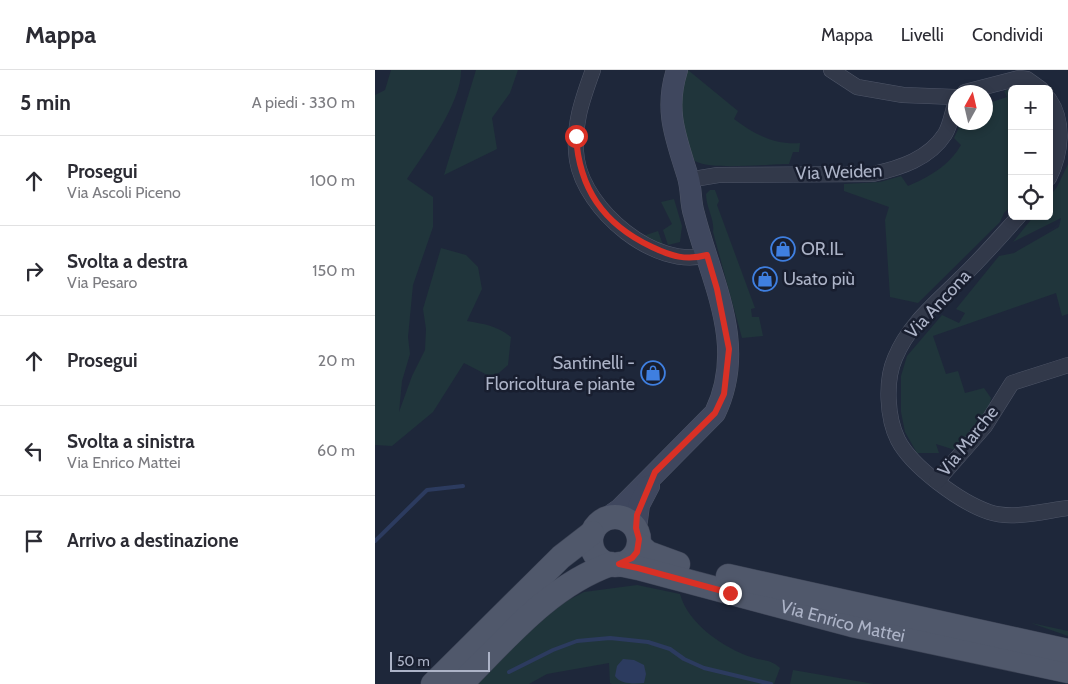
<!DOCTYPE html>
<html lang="it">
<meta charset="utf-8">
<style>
:root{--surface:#fff;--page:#f7f7f7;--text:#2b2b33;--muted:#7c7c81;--line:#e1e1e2}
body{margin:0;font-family:Cabin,sans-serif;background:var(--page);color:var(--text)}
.controls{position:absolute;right:15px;top:15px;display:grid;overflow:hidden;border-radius:8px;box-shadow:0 2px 8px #0003}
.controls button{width:45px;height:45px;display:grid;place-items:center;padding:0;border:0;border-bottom:1px solid var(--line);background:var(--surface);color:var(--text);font:25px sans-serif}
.compass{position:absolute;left:573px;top:15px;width:45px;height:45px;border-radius:50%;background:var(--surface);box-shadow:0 2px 8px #0003;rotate:8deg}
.scale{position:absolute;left:15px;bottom:12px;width:100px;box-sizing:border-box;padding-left:5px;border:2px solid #acb3c7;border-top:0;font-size:14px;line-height:18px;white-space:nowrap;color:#acb3c7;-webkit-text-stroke:4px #181e2f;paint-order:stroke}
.stop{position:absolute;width:15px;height:15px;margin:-11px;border:4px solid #d93025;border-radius:50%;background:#fff}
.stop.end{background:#d93025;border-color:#fff;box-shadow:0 1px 5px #0008}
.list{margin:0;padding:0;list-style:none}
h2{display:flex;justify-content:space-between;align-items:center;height:65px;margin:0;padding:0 20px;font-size:21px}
h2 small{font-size:16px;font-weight:400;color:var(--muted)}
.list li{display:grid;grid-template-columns:32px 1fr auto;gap:15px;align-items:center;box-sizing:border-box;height:90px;padding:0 20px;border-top:1px solid var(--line)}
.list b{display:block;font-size:19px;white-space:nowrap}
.list p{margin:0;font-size:16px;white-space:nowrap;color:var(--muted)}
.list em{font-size:16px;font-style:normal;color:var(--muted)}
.icon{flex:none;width:28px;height:28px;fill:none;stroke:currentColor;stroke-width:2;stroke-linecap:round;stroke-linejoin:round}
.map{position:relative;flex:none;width:693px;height:614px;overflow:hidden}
header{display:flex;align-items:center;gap:30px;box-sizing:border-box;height:70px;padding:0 25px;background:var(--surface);border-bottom:1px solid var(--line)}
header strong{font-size:24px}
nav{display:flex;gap:28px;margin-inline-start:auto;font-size:18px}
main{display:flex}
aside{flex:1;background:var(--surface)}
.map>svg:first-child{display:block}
</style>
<header>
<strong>Mappa</strong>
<nav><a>Mappa</a><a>Livelli</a><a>Condividi</a></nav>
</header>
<main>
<aside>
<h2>5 min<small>A piedi · 330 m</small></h2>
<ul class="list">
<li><svg class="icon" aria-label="ahead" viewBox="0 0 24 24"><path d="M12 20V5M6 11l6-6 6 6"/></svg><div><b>Prosegui</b><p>Via Ascoli Piceno</p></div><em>100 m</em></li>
<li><svg class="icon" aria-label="right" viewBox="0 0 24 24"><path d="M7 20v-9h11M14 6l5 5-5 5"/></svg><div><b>Svolta a destra</b><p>Via Pesaro</p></div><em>150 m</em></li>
<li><svg class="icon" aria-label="ahead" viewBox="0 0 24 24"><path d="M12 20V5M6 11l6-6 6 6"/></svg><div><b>Prosegui</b></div><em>20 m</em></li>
<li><svg class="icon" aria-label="left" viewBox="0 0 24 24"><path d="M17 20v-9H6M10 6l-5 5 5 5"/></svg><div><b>Svolta a sinistra</b><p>Via Enrico Mattei</p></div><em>60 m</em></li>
<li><svg class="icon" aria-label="arrive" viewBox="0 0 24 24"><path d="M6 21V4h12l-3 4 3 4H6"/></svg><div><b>Arrivo a destinazione</b></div></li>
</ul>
</aside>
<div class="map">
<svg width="693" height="614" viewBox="0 0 693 614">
<rect width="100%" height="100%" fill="#1e273a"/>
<g fill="#20353b">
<path d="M16,0H86C87,32 50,82 32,109L58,127V157L38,215L33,267L35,284L27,311L24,342L37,306L50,280L51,259L48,239L66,178L91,185L103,197L107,219L92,251C109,254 123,256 136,267L133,295L118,308L89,293L58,342L17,376L0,375V25L10,20Z"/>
<polygon points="101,0 143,0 135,23 117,48 122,79 69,105"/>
<path d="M313,0L363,41L359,49C379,64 399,75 425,73L424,82H418L414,94C393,94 339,100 322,92C310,87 305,57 305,44C306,29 305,14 313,0Z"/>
<path d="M637,18L643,19H637V135L629,143L625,152L543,233L515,227L510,150L514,137L469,121V114L505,112L526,106L533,116C554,107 574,96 586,75L579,68L586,53L610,52L611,34L632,27L629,21Z"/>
<polygon points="693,94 693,244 687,246 681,223 558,266 571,304 583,301 590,323 609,318 616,328 614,338 580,380 561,374 564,383 542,383 530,362 526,342 526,306 532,286 567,245 584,253 590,243 581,239 624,186 639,183 684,157 686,148 638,172 659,146 674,146 674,127 682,117"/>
<path d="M335,120H340L344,131L342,135L380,238L376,239L377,247H384L388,266L367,268L338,162C340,149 331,138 331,124Z"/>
<polygon points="299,129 307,156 305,172 293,175 288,160 297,154 286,132"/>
<polygon points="283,161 288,175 268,166"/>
<path d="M262,515L305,524C313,554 349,578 376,587C387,591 396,589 405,598L399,614H237L235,613L234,593L172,604L154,614H100L180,537L209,522Z"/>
<polygon points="656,553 693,561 693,566"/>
<polygon points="418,600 499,614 415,614"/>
</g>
<path fill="#2c3b5f" d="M248,589L259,590L269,595L271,604L269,613C258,614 245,614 240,606L242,596Z"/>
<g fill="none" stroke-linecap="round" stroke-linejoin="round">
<g stroke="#2c3b5f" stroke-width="4">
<polyline points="0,471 52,420 88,416"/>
<polyline points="134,602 178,580 202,571 235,568 273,572 295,579 309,589 329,598 396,614"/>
</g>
<g stroke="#4f5668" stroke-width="16">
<g id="street">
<path d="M218,0C207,30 197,58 202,90C210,140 280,200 332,185"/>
<polyline points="456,0 482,17 528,25 580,27"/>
<polyline points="590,22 644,8 652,9 666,19"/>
<path d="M674,29C690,52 686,84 674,108"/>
<path d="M313,110L343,105L498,104C525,98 554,89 570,64C575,56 577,44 580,34"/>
<path d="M644,146C625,167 607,188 587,207C561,233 534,254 520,288C510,311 512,348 523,370C537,397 585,432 614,442C637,450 669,441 693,438"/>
<polyline points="562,411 610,356 637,313 693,295"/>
</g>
</g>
<g stroke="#4f5668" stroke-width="22">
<g id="secondary">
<path d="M232,448L245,439L340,343C373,274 336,212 319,144C315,132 317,121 313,107C301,68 289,41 302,0"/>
<polyline points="261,458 264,435 274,416"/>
</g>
</g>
<g stroke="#3b4254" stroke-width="25">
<g id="primary">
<circle cx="240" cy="471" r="24"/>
<polyline points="264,475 273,483 303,494"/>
<path id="s1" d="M244,494L263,498L477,555L693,601"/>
<polyline points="353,506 693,581"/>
<polyline points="58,614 186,487 217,463"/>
<path d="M86,614C131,569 174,516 236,494"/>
</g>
</g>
<use href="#street" stroke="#32394a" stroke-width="15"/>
<use href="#secondary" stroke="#3f475e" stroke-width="21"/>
<use href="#primary" stroke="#50586b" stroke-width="24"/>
</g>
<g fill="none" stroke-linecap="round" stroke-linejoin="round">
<path stroke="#d93025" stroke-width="6" d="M201,66C204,118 228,154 277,177C296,186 311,191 332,185L342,219L354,279L349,324L340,343L280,402L262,445L261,458L264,469L262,482L257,488L244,494L263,498L355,523"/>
</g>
<defs>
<g id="shop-ring" transform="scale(1.25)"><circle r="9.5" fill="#181e2f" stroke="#3f7fe0" stroke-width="1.5"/><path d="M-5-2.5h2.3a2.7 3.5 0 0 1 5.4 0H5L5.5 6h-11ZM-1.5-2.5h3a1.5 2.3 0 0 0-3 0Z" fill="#3f7fe0"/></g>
</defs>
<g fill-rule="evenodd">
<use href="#shop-ring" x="408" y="179"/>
<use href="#shop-ring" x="390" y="209"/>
<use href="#shop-ring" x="278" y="303"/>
</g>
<g text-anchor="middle" stroke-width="5" stroke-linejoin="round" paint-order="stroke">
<g font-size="18" fill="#acb3c7" stroke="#181e2f">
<text transform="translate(464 102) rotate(-2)" y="6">Via Weiden</text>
<text transform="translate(563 234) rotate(-47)" y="6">Via Ancona</text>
<text transform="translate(593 371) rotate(-51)" y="6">Via Marche</text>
<text dy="6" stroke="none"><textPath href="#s1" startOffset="231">Via Enrico Mattei</textPath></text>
</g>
<g font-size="18" fill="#acb3c7" stroke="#181e2f" text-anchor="start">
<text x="426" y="185">OR.IL</text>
<text x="408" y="215">Usato più</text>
<text x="260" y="299" text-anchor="end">Santinelli -<tspan x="260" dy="21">Floricoltura e piante</tspan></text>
</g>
</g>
</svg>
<div class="controls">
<button>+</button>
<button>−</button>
<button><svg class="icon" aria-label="locate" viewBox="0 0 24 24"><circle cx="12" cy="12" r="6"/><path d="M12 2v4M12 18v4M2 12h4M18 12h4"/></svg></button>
</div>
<svg class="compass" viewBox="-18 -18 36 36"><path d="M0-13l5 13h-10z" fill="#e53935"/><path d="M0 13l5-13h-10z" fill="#7c7c81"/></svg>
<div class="scale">50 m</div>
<div class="stop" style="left:201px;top:66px"></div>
<div class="stop end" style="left:355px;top:523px"></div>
</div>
</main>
